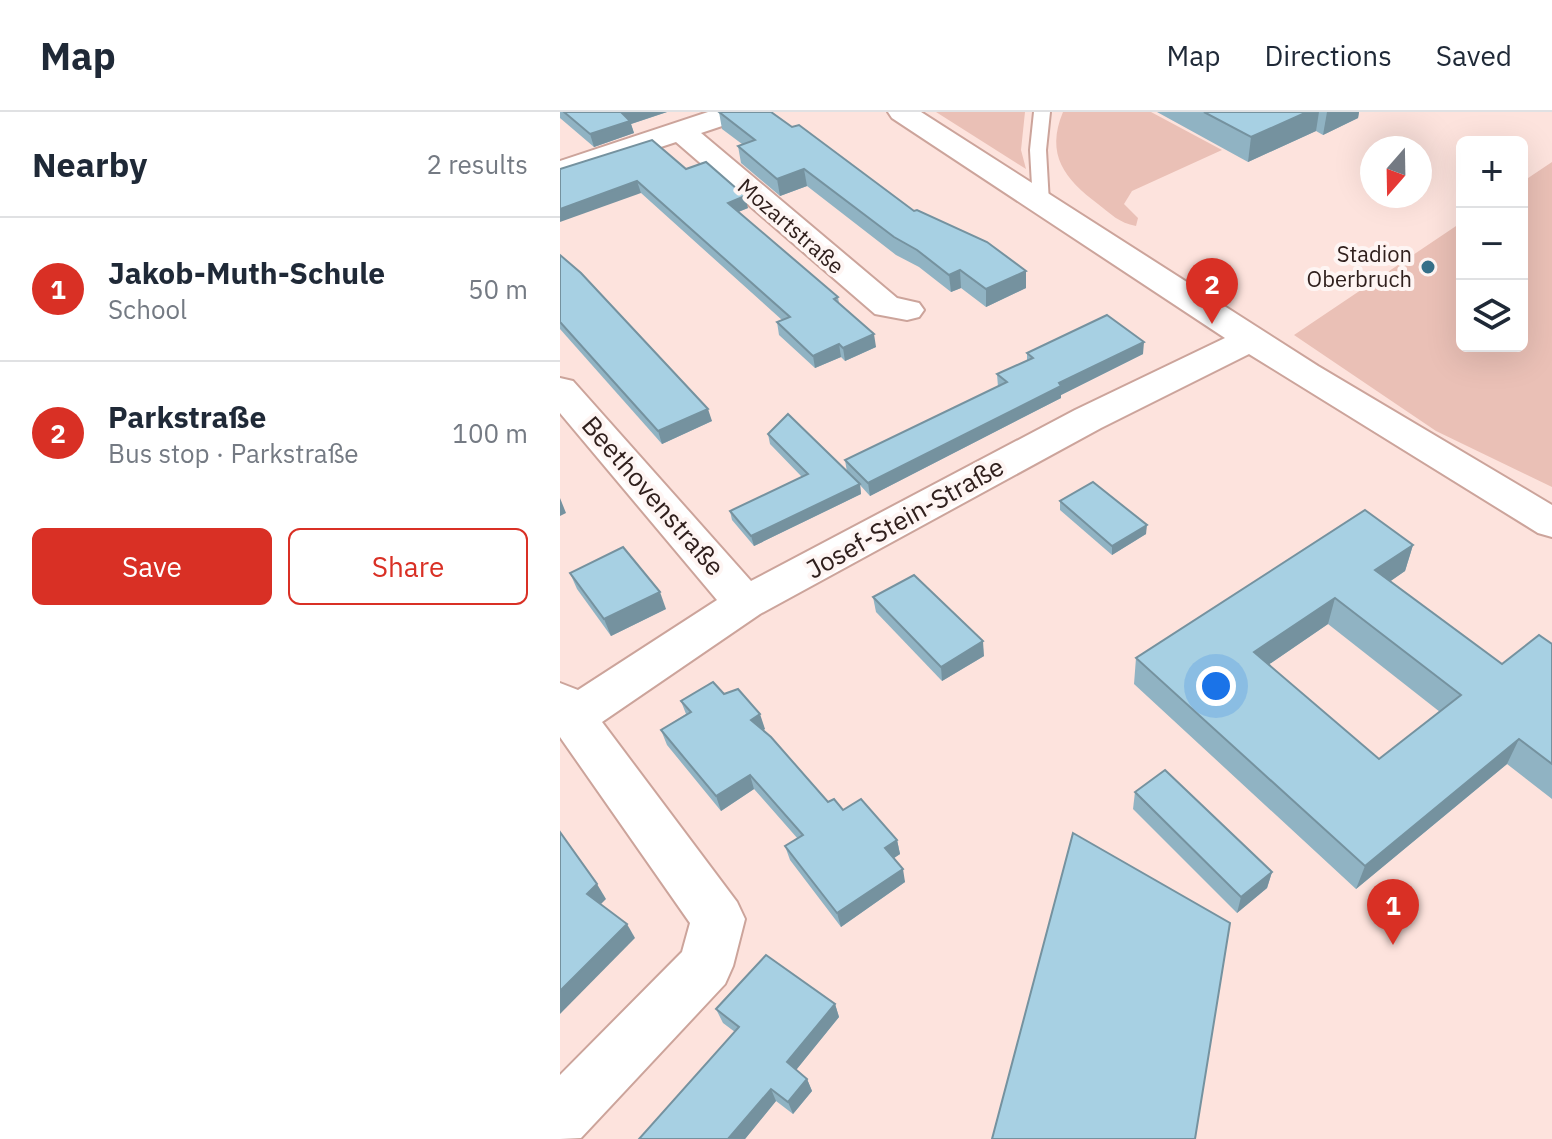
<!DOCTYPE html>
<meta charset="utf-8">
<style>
:root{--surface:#fff;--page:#f2f2f3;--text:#1f2937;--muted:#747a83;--line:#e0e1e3;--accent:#d93025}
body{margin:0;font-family:"IBM Plex Sans",sans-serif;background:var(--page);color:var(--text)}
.controls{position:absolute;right:24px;top:24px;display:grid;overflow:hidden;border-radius:12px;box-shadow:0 8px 32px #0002}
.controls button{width:72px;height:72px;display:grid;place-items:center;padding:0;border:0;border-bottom:2px solid var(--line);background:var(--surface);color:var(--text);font:40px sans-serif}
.compass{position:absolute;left:800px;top:24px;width:72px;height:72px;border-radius:50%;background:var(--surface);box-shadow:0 8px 32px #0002;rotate:200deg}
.you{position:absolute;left:656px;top:574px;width:28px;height:28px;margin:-20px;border:6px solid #fff;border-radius:50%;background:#1a73e8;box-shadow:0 0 0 12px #1a73e833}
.badge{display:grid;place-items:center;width:52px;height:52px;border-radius:50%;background:var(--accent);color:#fff;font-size:26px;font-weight:700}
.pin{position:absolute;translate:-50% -66px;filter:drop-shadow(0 2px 4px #0008)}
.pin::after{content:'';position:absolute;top:42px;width:28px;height:24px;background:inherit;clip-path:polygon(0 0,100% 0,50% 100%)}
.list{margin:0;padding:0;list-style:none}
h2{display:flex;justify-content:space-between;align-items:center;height:104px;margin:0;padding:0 32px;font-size:34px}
h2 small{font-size:26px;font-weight:400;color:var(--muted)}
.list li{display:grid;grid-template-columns:52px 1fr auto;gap:24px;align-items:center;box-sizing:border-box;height:144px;padding:0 32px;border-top:2px solid var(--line)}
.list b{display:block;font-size:30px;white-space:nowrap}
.list p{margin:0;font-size:26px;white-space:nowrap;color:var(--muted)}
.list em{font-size:26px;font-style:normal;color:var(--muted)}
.actions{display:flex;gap:16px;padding:24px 32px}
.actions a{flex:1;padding:18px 0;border:2px solid var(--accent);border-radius:12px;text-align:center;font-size:28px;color:var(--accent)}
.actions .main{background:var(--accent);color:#fff}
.icon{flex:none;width:44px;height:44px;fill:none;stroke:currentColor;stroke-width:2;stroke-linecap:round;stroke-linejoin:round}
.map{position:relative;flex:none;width:992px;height:1027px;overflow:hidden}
header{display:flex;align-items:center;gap:48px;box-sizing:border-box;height:112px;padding:0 40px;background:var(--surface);border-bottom:2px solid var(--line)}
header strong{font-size:38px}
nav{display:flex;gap:44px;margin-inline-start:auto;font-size:28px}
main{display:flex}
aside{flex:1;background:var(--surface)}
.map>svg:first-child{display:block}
</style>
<header>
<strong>Map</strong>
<nav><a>Map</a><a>Directions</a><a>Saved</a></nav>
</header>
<main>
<aside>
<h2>Nearby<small>2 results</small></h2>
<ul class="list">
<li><span class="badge">1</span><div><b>Jakob-Muth-Schule</b><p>School</p></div><em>50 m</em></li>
<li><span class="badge">2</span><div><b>Parkstraße</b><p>Bus stop · Parkstraße</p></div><em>100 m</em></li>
</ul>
<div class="actions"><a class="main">Save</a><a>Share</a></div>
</aside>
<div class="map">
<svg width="992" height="1027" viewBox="0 0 992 1027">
<rect width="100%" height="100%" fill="#fde3dd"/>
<g fill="#eac0b6">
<polygon points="376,0 465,0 461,38 466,57"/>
<path d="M503,0H591L662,38L572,79L564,92L578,106L576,114C559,111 551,102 538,92C505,67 485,43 503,0Z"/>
<polygon points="992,50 992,375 876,319 734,223 902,110 902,234 962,234 962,70"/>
</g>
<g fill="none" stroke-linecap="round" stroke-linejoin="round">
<g stroke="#cca49b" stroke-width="4">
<polygon id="lane" points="474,0 490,0 486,38 489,91 481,96 473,91 470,38"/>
</g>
<g stroke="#cca49b" stroke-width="4">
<g id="street">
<polygon points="148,0 190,0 186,6 141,21 337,186 359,191 364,198 359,205 347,208 315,202 116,30 0,68 0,49"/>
<polygon points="328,0 361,0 758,254 992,393 992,425 978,421 689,242 541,316 200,502 42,610 177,790 185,807 173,854 165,872 21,1026 0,1027 0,963 122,840 130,811 0,625 0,571 18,578 157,488 0,301 0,266 13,269 191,469 515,298 665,226 332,6"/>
</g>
</g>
<use href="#lane" fill="#fff" fill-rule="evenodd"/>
<use href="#street" fill="#fff" fill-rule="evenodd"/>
</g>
<g fill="#90b3c3" fill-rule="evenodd">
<polygon points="0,0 107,0 71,12 74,21 34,35 0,6"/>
<polygon points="159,0 232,15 466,176 426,195 401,176 391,180 359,155 336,143 247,74 220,84 181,51 178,34 182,32 162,17"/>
<polygon points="597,0 799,0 798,6 763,23 756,19 688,50"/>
<polygon points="0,57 126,57 188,96 178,100 278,185 279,191 316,235 285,249 281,245 255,256 219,223 217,210 222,208 81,81"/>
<polygon points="0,143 152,309 102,332 0,217"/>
<polygon points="467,241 583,242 501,283 501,286 310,384 300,373 301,382 194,434 172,408 170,399 242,365 210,332 208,322 287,360 285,348 438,275 437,262 467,249"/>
<polygon points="500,389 586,422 552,443 500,398"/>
<path d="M853,433L845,459L830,469L942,552L992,532V687L947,652L796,777L574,572L576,546ZM768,512L880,600L819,647L708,553Z"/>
<polygon points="10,461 106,497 51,524 17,477"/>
<polygon points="313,485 424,544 382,569 316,500"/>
<polygon points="164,582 205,617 203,618 268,690 337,728 340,742 334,746 345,770 281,815 230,748 225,734 238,727 194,677 161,699 107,633 101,618 126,602 121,589"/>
<polygon points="575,680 712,760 707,776 677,801 573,697"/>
<polygon points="275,892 279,905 236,958 247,967 252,979 233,1002 216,989 185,1027 79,1027 175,920 163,911 156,897"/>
</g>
<g fill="#75929f">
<polygon points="66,0 107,0 71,12 74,21 34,35 30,22"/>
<polygon points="747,0 759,0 756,19 688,50 691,25"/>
<polygon points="767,0 799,0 798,6 763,23"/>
<polygon points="244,57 247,74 220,84 217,67"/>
<polygon points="77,69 81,81 0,110 0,97"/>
<polygon points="185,84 188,96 171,103 168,91"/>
<polygon points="400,158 401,176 391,180 389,163"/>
<polygon points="466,159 466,176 426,195 426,177"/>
<polygon points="314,222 316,235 285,249 283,236"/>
<polygon points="584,230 583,242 501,283 501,286 310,384 308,371 499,271"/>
<polygon points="279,232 281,245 255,256 253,244"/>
<polygon points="148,297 152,309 102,332 98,319"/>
<polygon points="300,372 301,382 194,434 191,424"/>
<polygon points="0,386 6,401 0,404"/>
<polygon points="587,413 586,422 552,443 552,434"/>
<polygon points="853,433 845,459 808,485 815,458"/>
<polygon points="100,480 106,497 51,524 44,507"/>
<polygon points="775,486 768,512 689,566 694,540"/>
<polygon points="423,529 424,544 382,569 381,555"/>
<polygon points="200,602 205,617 196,623 191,608"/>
<polygon points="959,627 947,652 796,777 805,754"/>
<polygon points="190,663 194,677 161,699 156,684"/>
<polygon points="337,728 340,742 328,750 325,736"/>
<polygon points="343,757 345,770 281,815 277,801"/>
<polygon points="712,760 707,776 677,801 681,785"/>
<polygon points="37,772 46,787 36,797 27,782"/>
<polygon points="67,812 75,826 0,902 0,879"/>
<polygon points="275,892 279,905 232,963 227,950"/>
<polygon points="247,967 252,979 233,1002 228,990"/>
<polygon points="211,977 216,989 185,1027 168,1027"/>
</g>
<g fill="#a7d0e3" stroke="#75929f" stroke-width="2" fill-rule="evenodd">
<polygon points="4,0 66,0 62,1 70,9 30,22"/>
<polygon points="159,0 211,0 232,15 239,13 354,99 357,98 427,130 466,159 426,177 400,158 389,163 357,138 334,125 244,57 217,67 178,34 195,28"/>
<polygon points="644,0 747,0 691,25"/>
<polygon points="92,28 126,57 146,50 185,84 168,91 278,185 274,187 314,222 283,236 279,232 253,244 217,210 230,205 77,69 0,97 0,57"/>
<polygon points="0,143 21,161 148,297 98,319 0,210"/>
<polygon points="547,203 584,230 499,271 501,274 308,371 285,348 447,270 437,262 473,246 467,241"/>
<polygon points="228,302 300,372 191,424 170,399 248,362 208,322"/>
<polygon points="533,370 587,413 552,434 500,389"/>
<path d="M805,398L853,433L815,458L942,552L979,523L992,532V652L959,627L805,754L576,546ZM775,486L901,583L819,647L694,540Z"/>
<polygon points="63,435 100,480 44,507 10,461"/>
<polygon points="354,463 423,529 381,555 313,485"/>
<polygon points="153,570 164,582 178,577 200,602 191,608 211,625 268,690 274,687 283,698 301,687 337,728 325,736 343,757 277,801 225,734 243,723 190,663 156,684 101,618 131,600 121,589"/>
<polygon points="605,658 712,760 681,785 575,680"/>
<polygon points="0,720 37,772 27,782 67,812 0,879"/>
<polygon points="513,721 670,811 635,1027 432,1027"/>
<polygon points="206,843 275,892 227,950 247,967 228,990 211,977 168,1027 79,1027 179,915 156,897"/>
</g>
<circle fill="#367089" stroke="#fef5f3" stroke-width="3" cx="868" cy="155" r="8"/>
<g text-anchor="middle" stroke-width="8" stroke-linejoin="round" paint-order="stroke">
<g font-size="22" fill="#30201d" stroke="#fef5f3">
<text transform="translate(231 114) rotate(41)" y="8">Mozartstraße</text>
</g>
<g font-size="22" fill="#30201d" stroke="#fef5f3" text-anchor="end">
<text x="852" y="150">Stadion<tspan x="852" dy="25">Oberbruch</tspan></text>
</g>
<g font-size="26" fill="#30201d" stroke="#fef5f3">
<text transform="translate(93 384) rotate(49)" y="9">Beethovenstraße</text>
<text transform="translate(345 406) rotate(-29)" y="9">Josef-Stein-Straße</text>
</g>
</g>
</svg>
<div class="controls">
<button>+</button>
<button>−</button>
<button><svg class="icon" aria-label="layers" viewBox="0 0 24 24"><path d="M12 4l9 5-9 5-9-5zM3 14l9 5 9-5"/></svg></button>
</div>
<svg class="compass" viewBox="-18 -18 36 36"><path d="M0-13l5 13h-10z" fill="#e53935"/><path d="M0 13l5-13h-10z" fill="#747a83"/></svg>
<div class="you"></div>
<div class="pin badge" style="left:833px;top:833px">1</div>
<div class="pin badge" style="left:652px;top:212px">2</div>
</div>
</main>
